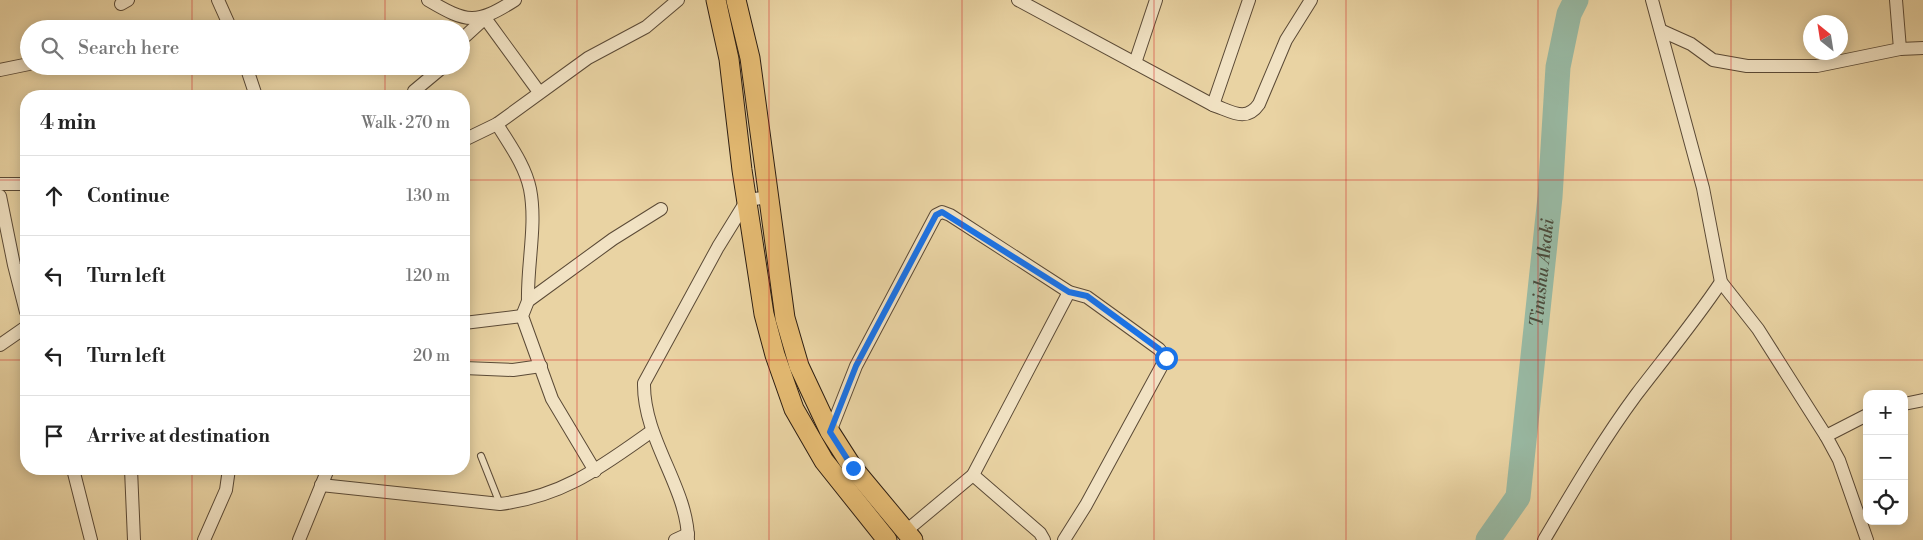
<!DOCTYPE html>
<meta charset="utf-8">
<style>
:root{--surface:#fff;--page:#f2f2f2;--text:#222;--muted:#767676;--line:#e0e0e0}
body{margin:0;font-family:"Libre Bodoni",serif;background:var(--page);color:var(--text)}
.controls{position:absolute;right:15px;bottom:15px;display:grid;overflow:hidden;border-radius:10px;box-shadow:0 2px 12px #0003}
.controls button{width:45px;height:45px;display:grid;place-items:center;padding:0;border:0;border-bottom:1px solid var(--line);background:var(--surface);color:var(--text);font:25px sans-serif}
.compass{position:absolute;left:1803px;top:15px;width:45px;height:45px;border-radius:50%;background:var(--surface);box-shadow:0 2px 12px #0003;rotate:330deg}
.stop{position:absolute;width:15px;height:15px;margin:-11px;border:4px solid #1a73e8;border-radius:50%;background:#fff}
.stop.end{background:#1a73e8;border-color:#fff;box-shadow:0 1px 5px #0008}
.list{margin:0;padding:0;list-style:none}
h2{display:flex;justify-content:space-between;align-items:center;height:65px;margin:0;padding:0 20px;font-size:21px}
h2 small{font-size:16px;font-weight:400;color:var(--muted)}
.list li{display:grid;grid-template-columns:32px 1fr auto;gap:15px;align-items:center;box-sizing:border-box;height:80px;padding:0 20px;border-top:1px solid var(--line)}
.list b{display:block;font-size:19px;white-space:nowrap}
.list em{font-size:16px;font-style:normal;color:var(--muted)}
.icon{flex:none;width:28px;height:28px;fill:none;stroke:currentColor;stroke-width:2;stroke-linecap:round;stroke-linejoin:round}
.map{position:relative;flex:none;width:1923px;height:540px;overflow:hidden}
.search{position:absolute;background:var(--surface);box-shadow:0 2px 12px #0003;left:20px;top:20px;width:450px;height:55px;display:flex;align-items:center;gap:12px;box-sizing:border-box;padding:0 18px;border-radius:28px;color:var(--muted);font-size:19px}
.panel{position:absolute;background:var(--surface);box-shadow:0 2px 12px #0003;left:20px;top:90px;width:450px;height:385px;border-radius:20px}
.map>svg:first-child{display:block}
</style>
<div class="map">
<svg width="1923" height="540" viewBox="0 0 1923 540">
<rect width="100%" height="100%" fill="#e9d3a3"/>
<filter id="stains"><feTurbulence type="fractalNoise" baseFrequency=".004" numOctaves="4"/><feColorMatrix values="0 0 0 0 .2 0 0 0 0 .09 0 0 0 0 .02 0 0 0 .5 -.17"/></filter>
<radialGradient id="worn" r=".72"><stop offset=".6" stop-color="#630" stop-opacity="0"/><stop offset="1" stop-color="#630" stop-opacity=".3"/></radialGradient>
<g fill="none" stroke-linecap="round" stroke-linejoin="round">
<path stroke="#98b8a2" stroke-width="25" id="s1" d="M1488,540L1518,497L1550,197L1558,67L1569,14L1576,0"/>
<g stroke="#5b4a36" stroke-width="8">
<polyline id="lane" points="481,456 500,504"/>
</g>
<g stroke="#5b4a36" stroke-width="14">
<g id="street">
<polyline points="218,0 231,29"/>
<path d="M428,0C467,23 476,25 515,0"/>
<path d="M1018,0L1213,105C1231,111 1246,123 1259,104L1286,40L1311,0"/>
<polyline points="1652,0 1703,188 1721,282 1758,329 1826,436 1839,460 1867,540"/>
<polyline points="1896,0 1900,49"/>
<polyline points="121,4 128,0"/>
<polyline points="1662,31 1691,44 1713,60 1747,66 1817,66 1900,49 1923,48"/>
<polyline points="461,40 485,18 539,92"/>
<polyline points="1135,63 1156,0"/>
<polyline points="246,66 256,96"/>
<polyline points="0,70 29,64"/>
<polyline points="413,96 414,91 444,66"/>
<polyline points="1213,105 1249,0"/>
<path d="M497,124C509,144 525,165 530,189C537,225 527,264 528,301"/>
<polyline points="464,140 497,124 588,58 646,27 678,0"/>
<polyline points="0,184 26,184"/>
<polyline points="0,196 14,265 26,312"/>
<polyline points="464,323 522,316"/>
<polyline points="0,345 26,327"/>
<polyline points="464,368 513,370 541,366"/>
<polyline points="1904,404 1923,400"/>
<polyline points="830,432 856,366 936,215 942,212 950,215 1069,292 1087,297 1159,349 1166,358 1086,505 1064,540"/>
<polyline points="1826,436 1867,415"/>
<polyline points="73,469 91,540"/>
<polyline points="131,469 134,540"/>
<polyline points="595,471 552,399 522,316 528,301 613,239 661,209"/>
<polyline points="973,475 1040,533 1044,540"/>
<path d="M321,485L500,504C564,496 601,467 652,431"/>
<polyline points="906,531 973,475 1069,292"/>
<polyline points="204,540 226,490 229,469"/>
<polyline points="299,540 328,469"/>
<polyline points="675,540 688,534"/>
<path d="M688,540C688,488 643,439 644,383L718,247L747,200L769,197"/>
<path d="M1544,540C1573,491 1602,441 1636,395C1665,357 1695,321 1721,282"/>
</g>
</g>
<g stroke="#2c1d11" stroke-width="21">
<g id="primary">
<polyline points="716,0 729,59 742,170 764,314 775,355 794,409 824,461 887,540"/>
<polyline points="736,0 750,58 785,318 799,366 830,432 853,468 913,540"/>
</g>
</g>
<use href="#lane" stroke="#f1e2c3" stroke-width="6"/>
<use href="#street" stroke="#f1e2c3" stroke-width="12"/>
<use href="#primary" stroke="#e4ba72" stroke-width="19"/>
</g>
<g fill="none" stroke-linecap="round" stroke-linejoin="round">
<polyline stroke="#1a73e8" stroke-width="6" points="853,468 830,432 856,366 936,215 942,212 1069,292 1087,296 1159,349 1166,358"/>
</g>
<path fill="none" stroke="#d62828" stroke-width="1" stroke-opacity="0.55" d="M192,0V29M385,0V29M577,0V540M769,0V540M962,0V540M1154,0V540M1346,0V540M1538,0V540M1731,0V540M192,66V96M385,66V96M0,180H26M464,180H1923M0,360H26M464,360H1923M192,469V540M385,469V540"/>
<g text-anchor="middle" stroke-width="4.5" stroke-linejoin="round" paint-order="stroke">
<g font-size="18" font-style="italic" fill="#4c4c3c" stroke="#f1e2c3">
<text dy="6" stroke="none"><textPath href="#s1" startOffset="278">Tinishu Akaki</textPath></text>
</g>
</g>
<rect width="100%" height="100%" filter="url(#stains)"/>
<rect width="100%" height="100%" fill="url(#worn)"/>
</svg>
<div class="controls">
<button>+</button>
<button>−</button>
<button><svg class="icon" aria-label="locate" viewBox="0 0 24 24"><circle cx="12" cy="12" r="6"/><path d="M12 2v4M12 18v4M2 12h4M18 12h4"/></svg></button>
</div>
<svg class="compass" viewBox="-18 -18 36 36"><path d="M0-13l5 13h-10z" fill="#e53935"/><path d="M0 13l5-13h-10z" fill="#767676"/></svg>
<div class="stop" style="left:1166px;top:358px"></div>
<div class="stop end" style="left:853px;top:468px"></div>
<div class="search"><svg class="icon" aria-label="search" viewBox="0 0 24 24"><circle cx="10" cy="10" r="6"/><path d="M15 15l6 6"/></svg>Search here</div>
<section class="panel">
<h2>4 min<small>Walk · 270 m</small></h2>
<ul class="list">
<li><svg class="icon" aria-label="ahead" viewBox="0 0 24 24"><path d="M12 20V5M6 11l6-6 6 6"/></svg><div><b>Continue</b></div><em>130 m</em></li>
<li><svg class="icon" aria-label="left" viewBox="0 0 24 24"><path d="M17 20v-9H6M10 6l-5 5 5 5"/></svg><div><b>Turn left</b></div><em>120 m</em></li>
<li><svg class="icon" aria-label="left" viewBox="0 0 24 24"><path d="M17 20v-9H6M10 6l-5 5 5 5"/></svg><div><b>Turn left</b></div><em>20 m</em></li>
<li><svg class="icon" aria-label="arrive" viewBox="0 0 24 24"><path d="M6 21V4h12l-3 4 3 4H6"/></svg><div><b>Arrive at destination</b></div></li>
</ul>
</section>
</div>
